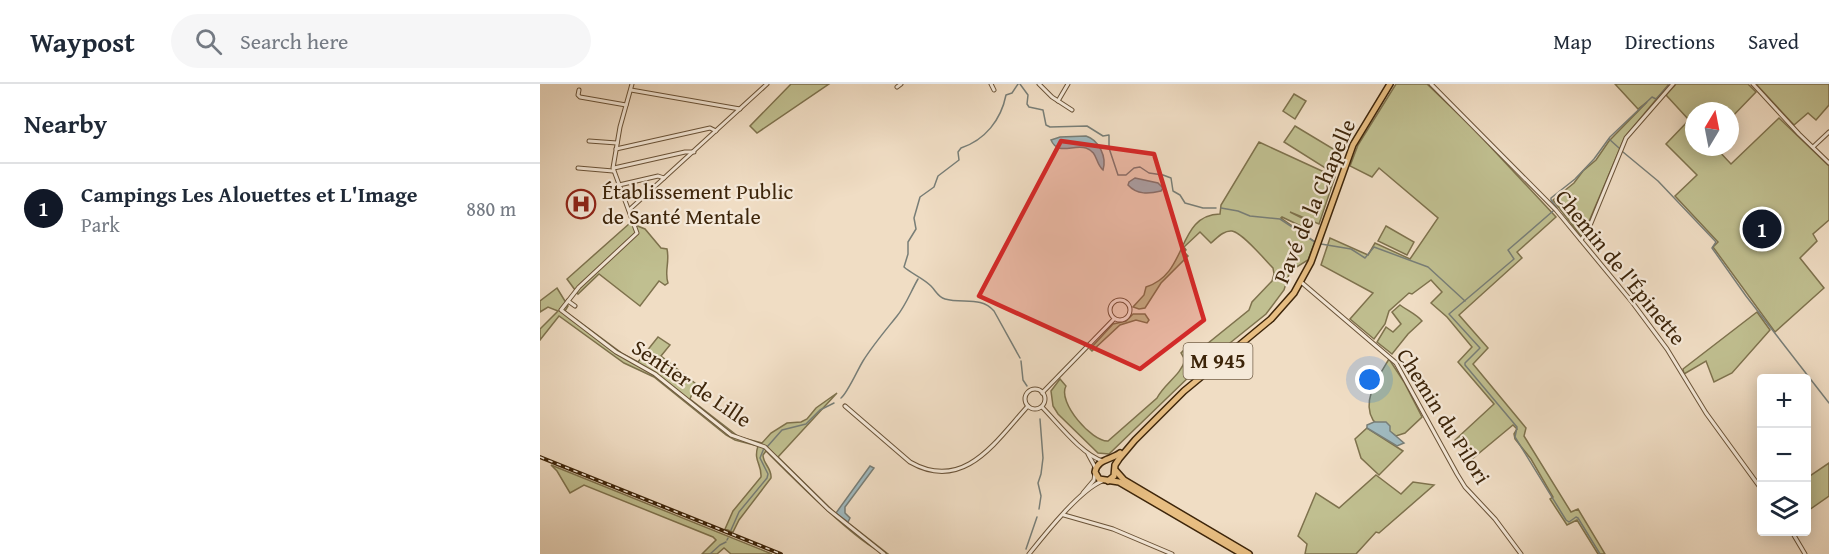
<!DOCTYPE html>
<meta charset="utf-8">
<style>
:root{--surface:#fff;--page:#f6f6f7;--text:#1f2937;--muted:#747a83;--line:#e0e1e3;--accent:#111827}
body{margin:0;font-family:"Gentium Book Plus",serif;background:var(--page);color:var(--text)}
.controls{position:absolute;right:18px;bottom:18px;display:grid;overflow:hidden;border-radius:6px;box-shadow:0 3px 15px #0003}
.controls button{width:54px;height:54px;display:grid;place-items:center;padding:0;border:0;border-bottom:2px solid var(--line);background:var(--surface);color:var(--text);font:30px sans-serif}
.compass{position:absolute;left:1145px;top:18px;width:54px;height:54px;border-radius:50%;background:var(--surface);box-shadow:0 3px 15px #0003;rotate:10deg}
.you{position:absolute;left:830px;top:296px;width:21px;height:21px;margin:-15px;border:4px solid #fff;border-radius:50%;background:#1a73e8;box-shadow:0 0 0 9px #1a73e833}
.badge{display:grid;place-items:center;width:39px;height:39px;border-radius:50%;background:var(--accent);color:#fff;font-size:20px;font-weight:700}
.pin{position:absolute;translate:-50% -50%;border:3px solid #fff;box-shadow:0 2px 6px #0006}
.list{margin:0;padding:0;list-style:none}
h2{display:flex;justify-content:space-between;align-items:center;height:78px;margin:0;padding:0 24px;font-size:26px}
h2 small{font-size:20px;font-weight:400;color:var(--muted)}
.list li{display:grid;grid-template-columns:39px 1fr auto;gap:18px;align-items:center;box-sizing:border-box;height:90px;padding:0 24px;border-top:2px solid var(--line)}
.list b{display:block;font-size:22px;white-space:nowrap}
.list p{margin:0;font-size:20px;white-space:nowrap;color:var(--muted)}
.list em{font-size:20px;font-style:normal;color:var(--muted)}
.icon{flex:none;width:33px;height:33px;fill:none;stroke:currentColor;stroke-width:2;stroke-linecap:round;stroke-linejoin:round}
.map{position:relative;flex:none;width:1289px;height:470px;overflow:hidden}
header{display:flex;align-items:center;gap:36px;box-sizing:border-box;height:84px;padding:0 30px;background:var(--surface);border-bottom:2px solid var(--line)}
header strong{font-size:28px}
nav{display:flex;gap:33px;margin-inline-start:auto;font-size:21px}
.search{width:420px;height:54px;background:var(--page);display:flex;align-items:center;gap:15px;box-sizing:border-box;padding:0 21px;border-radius:33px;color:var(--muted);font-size:22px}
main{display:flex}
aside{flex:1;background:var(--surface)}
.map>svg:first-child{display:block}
</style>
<header>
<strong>Waypost</strong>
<div class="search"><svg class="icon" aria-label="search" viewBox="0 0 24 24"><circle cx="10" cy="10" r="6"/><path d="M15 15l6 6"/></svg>Search here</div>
<nav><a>Map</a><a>Directions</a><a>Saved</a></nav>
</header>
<main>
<aside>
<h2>Nearby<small></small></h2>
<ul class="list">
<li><span class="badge">1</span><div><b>Campings Les Alouettes et L'Image</b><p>Park</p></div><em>880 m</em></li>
</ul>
</aside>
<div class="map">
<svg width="1289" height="470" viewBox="0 0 1289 470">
<rect width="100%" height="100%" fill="#f0ddc4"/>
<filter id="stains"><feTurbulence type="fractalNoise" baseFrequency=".00333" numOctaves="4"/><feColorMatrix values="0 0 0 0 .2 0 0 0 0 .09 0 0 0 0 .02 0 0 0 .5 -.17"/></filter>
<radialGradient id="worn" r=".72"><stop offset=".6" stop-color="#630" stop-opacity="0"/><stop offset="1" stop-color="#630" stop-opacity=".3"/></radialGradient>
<g fill="#c0bf90" stroke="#7e724d" stroke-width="1.5">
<polygon points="251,0 289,0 217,49 210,42"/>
<polygon points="856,0 887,0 932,43 1016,133 977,168 982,174 919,231 948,264 933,280 986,344 984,352 1031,428 1038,425 1065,470 1058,470 1037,436 1027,441 1010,415 1013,413 991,375 975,355 974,350 977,345 973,341 932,375 915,356 954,320 918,278 932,263 907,233 891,219 902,208 891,196 872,210 869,209 849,227 845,240 834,255 810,235 833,209 781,181 790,154 828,171 835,159 870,175 898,134 839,84 832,93 810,82 818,61"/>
<polygon points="1075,0 1129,0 1085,53 1044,149 1041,152 1013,116 1034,99 1043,87 1056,76 1069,57 1107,18 1098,25"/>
<polygon points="1136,0 1208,0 1216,8 1190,35 1190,27 1154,27 1154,63 1175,63 1191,80 1239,34 1289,82 1289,136 1273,150 1277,157 1260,174 1284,204 1235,248 1173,163 1178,158 1135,112 1157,91 1126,60 1149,36 1126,11"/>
<polygon points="1216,0 1289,0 1289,21 1276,36 1268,29 1254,41"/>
<polygon points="754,10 766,17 755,35 743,27"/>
<polygon points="755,42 800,69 790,87 744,58"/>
<path d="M719,58L795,93L779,140L750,128L768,137L765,144L742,133L741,134L775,158L768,176L750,187L744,206L726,230L655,287L569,370L558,369L518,330L513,322L511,307L520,295L526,302C517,318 552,358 568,357L617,314C624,300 641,291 645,276L641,269L646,264L651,268H657L709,226L712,218L732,197L734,190L733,184C724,175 703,149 692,147C684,146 677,154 671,159L660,148L644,163L646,166L644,168L648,172L621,199L605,224L599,225L593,223L604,211L606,203C649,190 636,131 680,130L681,121Z"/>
<path d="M90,139L105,145L121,164L127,165C130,179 124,187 128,199L125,201L119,197L100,222L59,190L38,210L27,195Z"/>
<polygon points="846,142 874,158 867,171 838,157"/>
<path d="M17,204L28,222L25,227L83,270L98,278L118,253L130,261L121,272L156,300L150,315L199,353L222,359L231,349L247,339L261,338L267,335L276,324L297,309L238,373L292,426L348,470C327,470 245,386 226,367L223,371C223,380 232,384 231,394L199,436L193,448L185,445L193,427L221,393C222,380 213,377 218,362L195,356L186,351L114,293L84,279L19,232L0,256V245L18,227L8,223L0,228V217Z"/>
<path d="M860,221C868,227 876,230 882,237L868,250L852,270L837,258L846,243L853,248L861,240L852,228Z"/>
<polygon points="1217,228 1230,246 1192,289 1174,298 1166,277 1144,290 1143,285"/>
<polygon points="593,230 605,230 609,236 607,239 596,236 580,241 552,267 550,265 573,240 586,237"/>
<path d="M849,275L864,298L882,333L865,349L856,352C850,347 837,342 833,336C821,316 839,292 849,275Z"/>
<polygon points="827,344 863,367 839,391 821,374 815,355"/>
<polygon points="1289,379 1289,412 1269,426 1267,422 1267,394"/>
<polygon points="11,381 232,470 191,470 184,464 177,470 162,470 176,456 173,453 44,401 30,409 17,387"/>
<polygon points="836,391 861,410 873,398 894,401 839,449 836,448 816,470 765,470 767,460 758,452 776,409 799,424"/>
</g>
<g fill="#9fb9bf" stroke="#787e77" stroke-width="1.5">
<path d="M546,52C559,56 567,73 563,86C555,79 558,68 546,64C533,60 518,72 511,56L520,53Z"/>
<path d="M595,94L618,99L623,104L621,107C609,110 597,111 588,101L589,98Z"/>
<polygon points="834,338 846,338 850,342 850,347 864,359 857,362 827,344 827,341"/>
<polygon points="330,382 334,384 305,423 305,429 310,434 308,438 296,429"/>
</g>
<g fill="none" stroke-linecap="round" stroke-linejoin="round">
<g stroke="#787e77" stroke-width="1.5">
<path d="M478,0L472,9L466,11C461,36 445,56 421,64L418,68L419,76L398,92L394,103L380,113L374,134L376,145L368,158V170L364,183C372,190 383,194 391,202C396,207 398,213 405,215C423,220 441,212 454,227L480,274"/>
<polyline points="480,0 488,11 487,20 489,23 503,26 506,41 510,43 547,42 563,52 569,51 569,64 578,91 586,91 594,84 600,83 609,89 623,91 631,94 633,107 640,111 645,119 663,124 676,124"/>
<polyline points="1069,55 1079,64"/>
<polyline points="1083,68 1118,97 1176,158 1172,164 1206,212 1289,319"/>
<polyline points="681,124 698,127 710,132 740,135 775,158"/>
<polyline points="1017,124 1011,116 1011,114 1035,95 1054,75 1070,53 1112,13 1116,15 1130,0"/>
<polyline points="1013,127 968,166 974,175 909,230 940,264 925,279 925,281 977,343 975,353 1026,436 1029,438 1036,433 1038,434 1060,470"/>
<polyline points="781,160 811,165 825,174 834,163 888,183 925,217"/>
<polyline points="481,277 483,296 487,302"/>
<path d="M301,314C307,310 318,285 323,277C333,261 345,247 357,232C366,221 371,207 378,195"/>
<polyline points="227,363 242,346 266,340 280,326 294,319"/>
<polyline points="499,425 501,412 498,399 501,390 503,374 500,335"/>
<polyline points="191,446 199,428 227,394 228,390 220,374 224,364"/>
<polyline points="187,456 188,454"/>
<polyline points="486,465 497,433"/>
<polyline points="170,470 180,461 186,458"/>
</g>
<g stroke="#6a5338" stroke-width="5">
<g id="street">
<polyline points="92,0 80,43 73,84 97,149 39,203 21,226 76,268 115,290 191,351 225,363 288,425 344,470"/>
<polyline points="451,0 454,6"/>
<polyline points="499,0 512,13 532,26"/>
<polyline points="891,0 1016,126 1092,218 1127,265 1166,329 1222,406"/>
<polyline points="1213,0 1259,50 1289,79"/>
<polyline points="357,3 361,0"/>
<polyline points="39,6 38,11 40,13 86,21"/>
<polyline points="91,6 200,25"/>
<polyline points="518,17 528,0"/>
<polyline points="49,57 77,59"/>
<polyline points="1273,63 1289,48"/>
<polyline points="76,65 170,44 176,47"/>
<polyline points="38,84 73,87"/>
<polyline points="74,84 145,68 154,68"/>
<polyline points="79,101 118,92 124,94"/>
<polyline points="89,126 227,0"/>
<polyline points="1041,156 1049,144 1086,54 1133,0"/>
<polyline points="761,198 856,279 917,390 925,403 955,435 981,470"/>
<circle cx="580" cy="226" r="10"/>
<polyline points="28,217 35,222"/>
<circle cx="495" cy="315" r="10"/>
<polyline points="502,309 574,235"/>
<path d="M305,322L370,378C424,409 456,357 488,322"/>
<path d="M502,323C517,338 542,371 563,377"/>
<polyline points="548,370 555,383"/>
<polyline points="543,409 554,396 555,389"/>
<polyline points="524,431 573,445 632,470"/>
<polyline points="1252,448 1265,470"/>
<path d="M489,470C505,450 539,407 562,397"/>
</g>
</g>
<g stroke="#3d250a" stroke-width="8">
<g id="primary">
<path d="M580,369C571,376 557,375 555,388L559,395L579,398L702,470"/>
<polyline points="576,387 584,396 709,470"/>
<polyline points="568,397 574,392 575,381 579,375 595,356 644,307 731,235 754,209 771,178 813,61 850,0"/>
</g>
</g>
<use href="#street" stroke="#f5e9d9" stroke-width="3"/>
<use href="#primary" stroke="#e8be82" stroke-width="5"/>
<g stroke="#3d250a" stroke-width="4">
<polyline id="rail" points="0,373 241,470"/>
</g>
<use href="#rail" stroke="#f5e9d9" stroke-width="1.5" stroke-dasharray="4.5" stroke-linecap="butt"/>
</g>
<path fill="#d62828" fill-opacity="0.2" stroke="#d62828" stroke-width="4.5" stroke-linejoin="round" d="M521,57L614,70L664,236L600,285L439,212Z"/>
<defs>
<g id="hospital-ring" transform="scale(1.5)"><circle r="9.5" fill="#f5e9d9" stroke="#8f2418" stroke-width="1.5"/><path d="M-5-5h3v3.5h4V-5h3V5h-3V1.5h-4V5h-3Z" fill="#8f2418"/></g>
</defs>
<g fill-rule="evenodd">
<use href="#hospital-ring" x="41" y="120"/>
</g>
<g text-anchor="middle" stroke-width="4.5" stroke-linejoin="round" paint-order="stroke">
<rect fill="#f5e9d9" stroke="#746048" stroke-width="1.5" x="643.5" y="259" width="69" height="36" rx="4.5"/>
<g font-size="21" font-weight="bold" fill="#3d250a">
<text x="678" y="284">M 945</text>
</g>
<g font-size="22" fill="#3d250a" stroke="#f5e9d9" text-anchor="start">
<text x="62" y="115">Établissement Public<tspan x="62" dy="25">de Santé Mentale</tspan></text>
</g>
<g font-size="22" fill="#3d250a" stroke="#f5e9d9">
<text transform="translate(774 117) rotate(-67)" y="8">Pavé de la Chapelle</text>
<text transform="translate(1081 183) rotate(51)" y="8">Chemin de l'Épinette</text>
<text transform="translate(152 299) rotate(34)" y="8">Sentier de Lille</text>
<text transform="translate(904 332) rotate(58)" y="8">Chemin du Pilori</text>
</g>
</g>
<rect width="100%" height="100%" filter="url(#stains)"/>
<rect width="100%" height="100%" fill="url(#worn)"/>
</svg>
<div class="controls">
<button>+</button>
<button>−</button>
<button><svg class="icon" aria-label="layers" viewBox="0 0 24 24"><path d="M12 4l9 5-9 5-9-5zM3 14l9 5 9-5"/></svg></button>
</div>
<svg class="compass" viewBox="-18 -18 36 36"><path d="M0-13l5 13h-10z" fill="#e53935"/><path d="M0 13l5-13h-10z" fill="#747a83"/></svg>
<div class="you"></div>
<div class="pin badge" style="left:1222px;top:145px">1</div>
</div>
</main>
